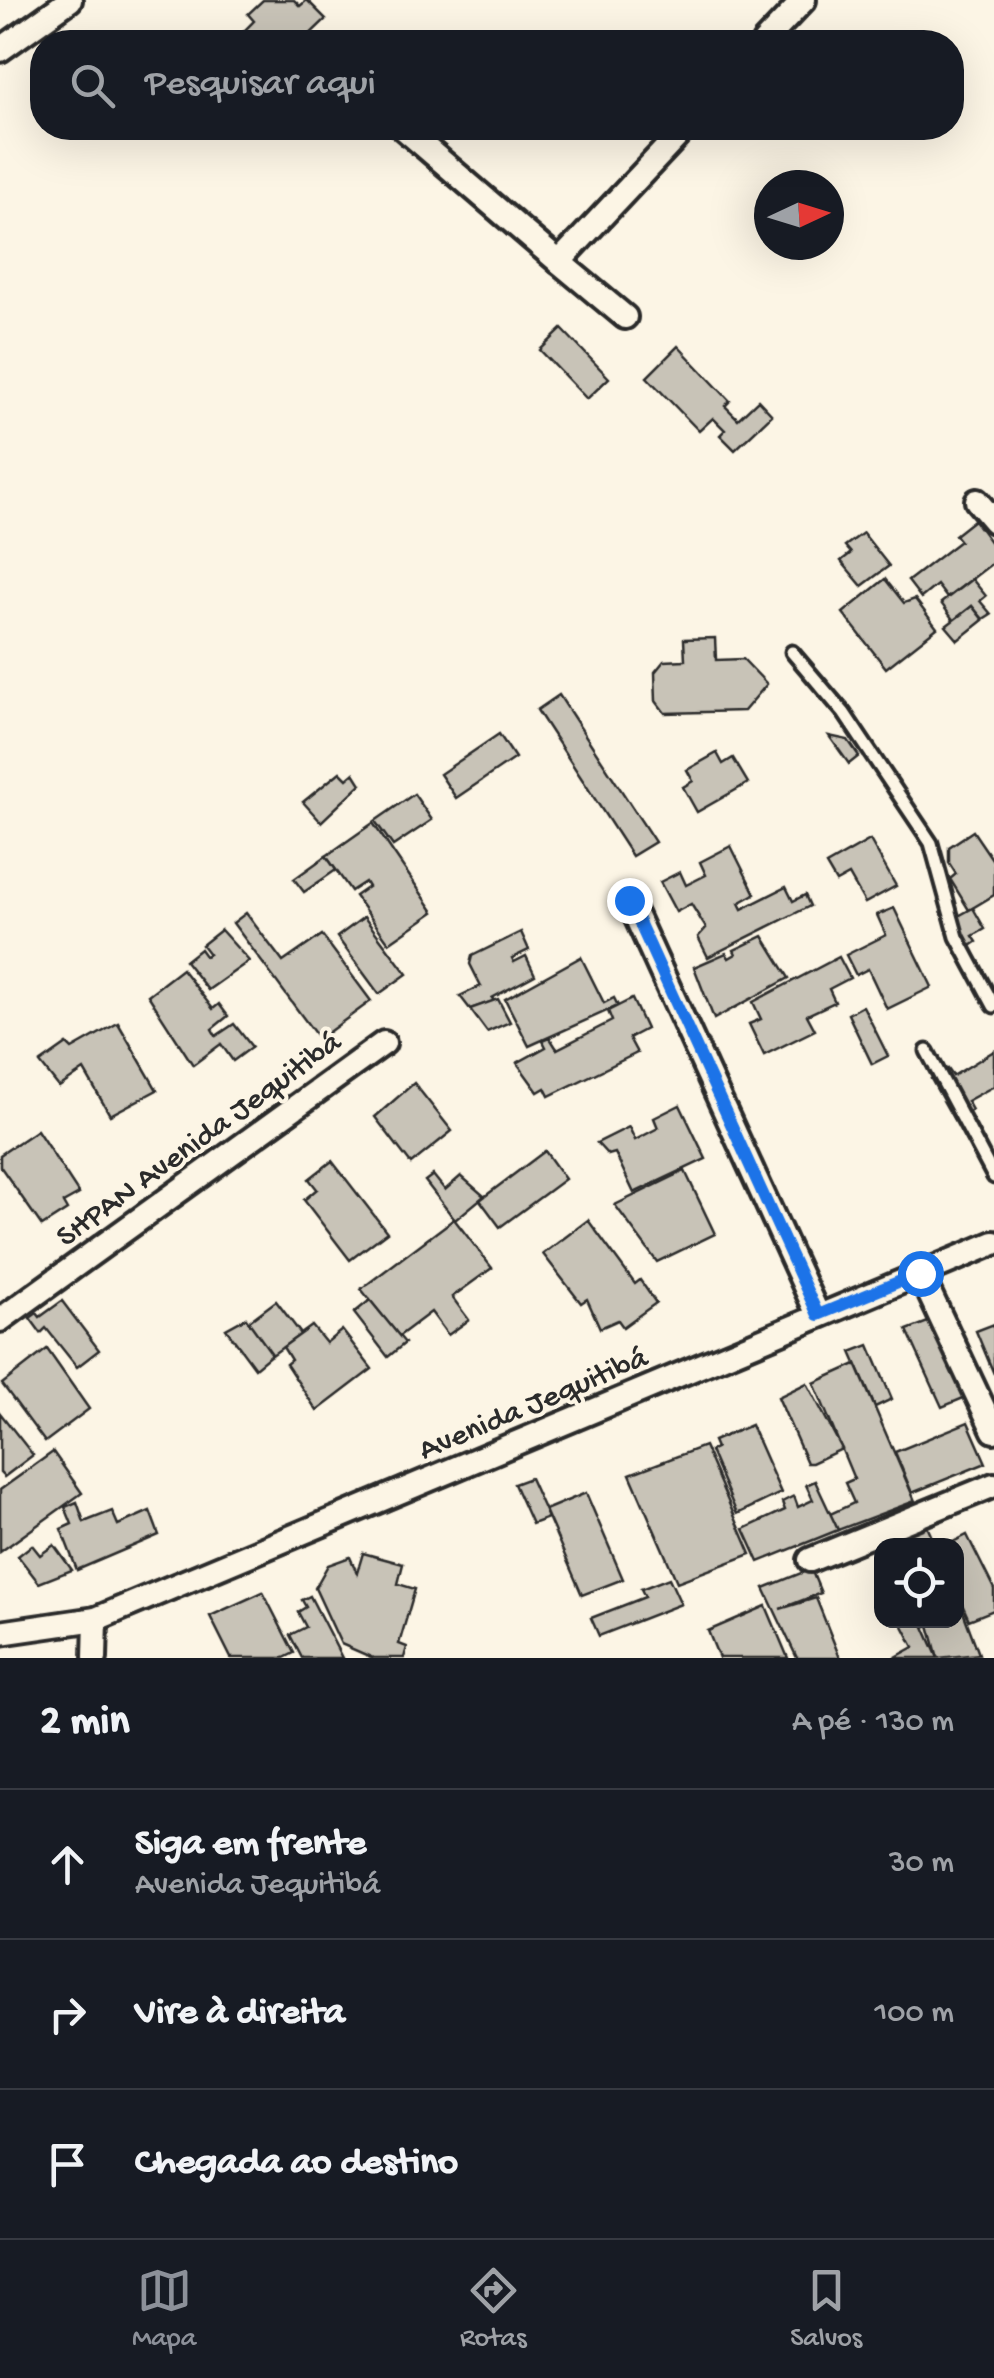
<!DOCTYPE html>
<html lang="pt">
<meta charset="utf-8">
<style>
:root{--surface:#171b24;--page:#20242c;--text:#f1f3f6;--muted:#9ea1a6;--line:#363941;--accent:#8c9099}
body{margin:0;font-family:"Gochi Hand",sans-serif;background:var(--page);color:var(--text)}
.controls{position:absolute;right:30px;bottom:30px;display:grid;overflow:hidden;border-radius:20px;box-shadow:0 10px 40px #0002}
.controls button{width:90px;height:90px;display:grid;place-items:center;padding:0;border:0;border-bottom:2px solid var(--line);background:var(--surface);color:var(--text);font:50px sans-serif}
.compass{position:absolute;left:754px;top:170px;width:90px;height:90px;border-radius:50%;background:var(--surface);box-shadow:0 10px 40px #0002;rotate:86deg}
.stop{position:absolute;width:30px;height:30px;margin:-22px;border:8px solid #1a73e8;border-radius:50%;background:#fff}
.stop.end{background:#1a73e8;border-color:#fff;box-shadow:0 2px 10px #0008}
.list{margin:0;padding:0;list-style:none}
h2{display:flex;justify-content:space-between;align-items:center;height:130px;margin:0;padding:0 40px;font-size:42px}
h2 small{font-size:32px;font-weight:400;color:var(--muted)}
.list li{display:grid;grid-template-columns:65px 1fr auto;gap:30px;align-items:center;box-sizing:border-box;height:150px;padding:0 40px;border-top:2px solid var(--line)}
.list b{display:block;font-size:38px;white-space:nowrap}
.list p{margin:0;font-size:32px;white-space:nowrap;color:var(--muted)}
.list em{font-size:32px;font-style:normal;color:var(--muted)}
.icon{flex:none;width:55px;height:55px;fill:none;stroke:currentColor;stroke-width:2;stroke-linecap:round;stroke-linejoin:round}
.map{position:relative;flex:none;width:994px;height:1658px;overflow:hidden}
.search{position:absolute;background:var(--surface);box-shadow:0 10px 40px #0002;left:30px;right:30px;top:30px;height:110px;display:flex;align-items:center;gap:25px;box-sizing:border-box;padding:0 35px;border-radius:40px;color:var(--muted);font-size:38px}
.sheet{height:580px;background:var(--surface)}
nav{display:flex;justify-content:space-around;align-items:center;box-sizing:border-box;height:140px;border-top:2px solid var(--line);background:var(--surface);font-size:28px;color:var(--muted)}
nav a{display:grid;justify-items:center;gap:5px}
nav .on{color:var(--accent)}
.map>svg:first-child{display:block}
</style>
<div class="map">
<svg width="994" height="1658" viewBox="0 0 994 1658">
<rect width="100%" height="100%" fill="#fcf5e5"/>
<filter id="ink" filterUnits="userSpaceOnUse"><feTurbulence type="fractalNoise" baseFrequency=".01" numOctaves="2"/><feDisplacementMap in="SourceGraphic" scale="20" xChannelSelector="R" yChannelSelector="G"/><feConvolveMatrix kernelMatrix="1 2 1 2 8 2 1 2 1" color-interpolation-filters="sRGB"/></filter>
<g filter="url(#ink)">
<g fill="#c8c3b7" stroke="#2b2b2b" stroke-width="2.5">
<polygon points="263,0 294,0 300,6 307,0 326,19 302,42 253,42 243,32 254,21 248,14"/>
<polygon points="562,329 609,378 587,399 540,350"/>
<polygon points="678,346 730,401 725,406 738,419 758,400 772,415 735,450 720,435 725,430 713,418 699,431 647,377"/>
<polygon points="974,520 994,547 994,562 947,598 937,585 921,598 908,581 960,541 955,535"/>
<polygon points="863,533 889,566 862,586 841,561 851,553 845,546"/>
<polygon points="885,579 904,603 915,599 937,628 886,668 843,613"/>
<polygon points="972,579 986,596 980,601 991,614 983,619 972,606 954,621 941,603"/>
<polygon points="972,606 983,620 958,640 946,626"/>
<polygon points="715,638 716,660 743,659 767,684 744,711 665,713 656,701 655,672 664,661 685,660 684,639"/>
<polygon points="559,695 655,842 632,856 537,710"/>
<polygon points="499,734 515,758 456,798 440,774"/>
<polygon points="829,736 848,740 859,756 849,764"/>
<polygon points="717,753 723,764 733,758 748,783 697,812 683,787 693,781 687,770"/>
<polygon points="340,772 347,779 354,773 361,784 321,822 303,802"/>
<polygon points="414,794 432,820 393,846 375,821"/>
<polygon points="373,823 434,912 389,943 355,896 368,887 365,882 351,891 326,856"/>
<polygon points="973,831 994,862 994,895 969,910 950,879 956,874 949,863 949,847"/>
<polygon points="870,840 896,886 865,903 849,875 836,882 826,865"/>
<polygon points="731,846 755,894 739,903 742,909 786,887 793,901 805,895 810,906 708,957 698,937 706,928 691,904 676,912 660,882 680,872 686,885 706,875 700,862"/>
<polygon points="326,856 336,870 304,892 294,879"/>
<polygon points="894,908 932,987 887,1009 868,969 856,975 846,955 886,935 877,915"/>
<polygon points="973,908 985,929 973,936 977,942 963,951 953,919"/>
<polygon points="246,913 283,962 322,935 371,1001 319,1039 233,923"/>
<polygon points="364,917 407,974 379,994 337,937"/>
<polygon points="221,930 249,961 208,990 185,961 200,949 205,956 209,954 202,945"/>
<polygon points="521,932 529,950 512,958 514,962 526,956 535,975 492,998 494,1001 470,1009 460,996 481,986 470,964 472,956"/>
<polygon points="763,936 789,978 714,1019 694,967 726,953 729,958 736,954 734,950"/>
<polygon points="581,957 604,1003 614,998 618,1006 529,1046 505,999"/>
<polygon points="839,957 850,978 829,989 835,1002 807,1015 815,1030 764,1055 749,1024 761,1019 753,1002"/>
<polygon points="182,969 213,1009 219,1004 228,1016 212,1029 216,1036 234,1024 252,1047 233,1061 221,1044 193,1065 148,995"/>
<polygon points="498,999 510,1022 487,1032 470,1009"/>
<polygon points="632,999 646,1029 629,1038 637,1053 549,1096 545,1088 538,1092 517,1063 546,1047 543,1041 550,1038 557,1049 612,1021 608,1011"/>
<polygon points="863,1006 888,1056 872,1064 848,1014"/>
<polygon points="118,1023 157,1090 110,1115 84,1070 59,1087 40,1063 67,1044 72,1049"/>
<polygon points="994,1051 994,1086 967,1101 972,1110 954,1120 931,1079 948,1069 953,1076"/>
<polygon points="414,1083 452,1131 411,1164 375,1117"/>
<polygon points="680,1105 706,1159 634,1193 615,1153 608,1155 597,1143 629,1127 635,1140 658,1128 654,1118"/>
<polygon points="37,1130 79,1194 63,1203 67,1210 42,1226 0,1166 0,1155"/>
<polygon points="545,1151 565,1179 500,1227 480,1200"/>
<polygon points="332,1161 387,1232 350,1260 304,1200 317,1189 309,1179"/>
<polygon points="685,1171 715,1234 657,1262 615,1205"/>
<polygon points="433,1175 445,1190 461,1176 484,1196 455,1220 425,1181"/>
<polygon points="454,1219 492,1268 452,1297 469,1320 448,1335 431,1312 399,1336 361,1289"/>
<polygon points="588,1220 635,1284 640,1280 656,1303 623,1327 618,1320 600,1328 587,1299 581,1303 543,1254"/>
<polygon points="370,1300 405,1343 388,1357 354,1313"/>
<polygon points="62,1301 99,1350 77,1367 46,1328 41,1333 30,1318 37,1313 40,1317"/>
<polygon points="276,1301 301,1334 272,1355 248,1322"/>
<polygon points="246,1318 272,1354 255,1368 226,1329"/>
<polygon points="933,1320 966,1397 942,1407 907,1330"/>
<polygon points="994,1324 994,1374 976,1331"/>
<polygon points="312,1326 326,1343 342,1330 372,1369 317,1411 286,1364 291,1360 283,1347"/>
<polygon points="869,1345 892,1399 875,1407 851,1352"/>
<polygon points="47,1349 89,1409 45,1442 2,1384"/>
<polygon points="856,1364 915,1501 838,1530 830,1514 854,1503 845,1483 854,1479 814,1383"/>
<polygon points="807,1383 842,1449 812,1463 807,1463 778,1397"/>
<polygon points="0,1413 33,1455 4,1477 0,1473"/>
<polygon points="968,1422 986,1463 912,1493 895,1452"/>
<polygon points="751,1425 781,1493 737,1514 710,1451 716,1448 713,1441"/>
<polygon points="704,1446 751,1554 677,1582 630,1474"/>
<polygon points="53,1452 82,1493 0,1552 0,1490"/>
<polygon points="530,1478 548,1518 532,1524 514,1484"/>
<polygon points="815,1481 838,1530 759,1562 744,1529 785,1510 782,1502 794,1496 798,1507 813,1500 806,1485"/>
<polygon points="586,1493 623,1579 582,1595 545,1510"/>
<polygon points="77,1502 84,1522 112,1511 118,1525 150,1511 159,1535 77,1570 61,1529 72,1524 65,1507"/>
<polygon points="926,1524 936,1546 915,1546 909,1532"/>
<polygon points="967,1535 994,1589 994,1610 969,1620 958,1595 956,1546 945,1546"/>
<polygon points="32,1545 40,1555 54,1545 72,1570 39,1583 18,1556"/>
<polygon points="363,1553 403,1564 398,1584 415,1589 399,1644 407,1647 404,1658 373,1658 341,1644 315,1588 328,1565 350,1557 357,1573"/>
<polygon points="811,1569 821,1593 780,1609 816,1598 840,1658 797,1658 764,1588"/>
<polygon points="669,1578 681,1604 599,1636 591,1618 645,1597 641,1589"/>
<polygon points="263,1592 294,1653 284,1658 231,1658 210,1616"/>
<polygon points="956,1593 979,1654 938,1658 929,1625 924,1627 921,1620 956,1620"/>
<polygon points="310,1596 342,1658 302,1658 290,1635 306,1627 298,1612 306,1607 302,1600"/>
<polygon points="766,1606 788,1658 719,1658 708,1631"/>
<polygon points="900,1620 921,1620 938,1658 894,1658 914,1647"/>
</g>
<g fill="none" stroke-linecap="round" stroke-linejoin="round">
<g stroke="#2b2b2b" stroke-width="19">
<g id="lane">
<polyline points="792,652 844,713 931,843 957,937 994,1006"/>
<polyline points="927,1051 994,1177"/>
</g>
</g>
<g stroke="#2b2b2b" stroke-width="30">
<g id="street">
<polyline points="764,42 804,0"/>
<polyline points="0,50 70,0"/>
<polyline points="403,128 559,262"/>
<polyline points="625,317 559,262 685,128"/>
<polyline points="977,501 994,521"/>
<polyline points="629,901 818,1315"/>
<polyline points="920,1273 994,1431"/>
<polyline points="0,1320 384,1043"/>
<polyline points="810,1560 994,1485"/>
<polyline points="0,1633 96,1619 994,1243"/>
<polyline points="95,1658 96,1619"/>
</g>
</g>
<use href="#lane" stroke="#fcf5e5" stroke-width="11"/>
<use href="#street" stroke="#fcf5e5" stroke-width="22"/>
</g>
</g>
<g fill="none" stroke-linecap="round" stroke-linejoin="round" filter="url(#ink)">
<polyline stroke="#1a73e8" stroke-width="12" points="629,900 818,1315 920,1273"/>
</g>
<g text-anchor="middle" stroke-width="8" stroke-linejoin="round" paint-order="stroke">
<g font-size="32" fill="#2b2b2b" stroke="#fcf5e5">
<text transform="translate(197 1137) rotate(-36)" y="11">SHPAN Avenida Jequitibá</text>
<text transform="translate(532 1401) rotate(-23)" y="11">Avenida Jequitibá</text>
</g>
</g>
</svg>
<div class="controls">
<button><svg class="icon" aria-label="locate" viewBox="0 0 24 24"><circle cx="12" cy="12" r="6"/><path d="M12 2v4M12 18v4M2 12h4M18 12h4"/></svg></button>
</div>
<svg class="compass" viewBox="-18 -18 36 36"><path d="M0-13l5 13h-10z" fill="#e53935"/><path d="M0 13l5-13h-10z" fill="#9ea1a6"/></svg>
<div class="stop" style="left:920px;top:1273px"></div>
<div class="stop end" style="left:629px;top:900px"></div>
<div class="search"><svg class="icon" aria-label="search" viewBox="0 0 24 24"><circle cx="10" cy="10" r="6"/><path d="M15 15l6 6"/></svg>Pesquisar aqui</div>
</div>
<section class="sheet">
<h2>2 min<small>A pé · 130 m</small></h2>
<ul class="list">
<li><svg class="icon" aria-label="ahead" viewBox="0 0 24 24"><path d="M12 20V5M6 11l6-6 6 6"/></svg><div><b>Siga em frente</b><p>Avenida Jequitibá</p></div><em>30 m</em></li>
<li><svg class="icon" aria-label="right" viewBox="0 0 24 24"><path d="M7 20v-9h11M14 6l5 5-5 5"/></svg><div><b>Vire à direita</b></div><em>100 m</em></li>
<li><svg class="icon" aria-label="arrive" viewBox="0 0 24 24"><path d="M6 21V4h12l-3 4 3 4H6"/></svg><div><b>Chegada ao destino</b></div></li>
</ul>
</section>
<nav>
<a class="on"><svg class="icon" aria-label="map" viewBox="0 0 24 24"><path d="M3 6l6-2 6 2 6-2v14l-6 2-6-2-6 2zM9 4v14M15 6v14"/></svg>Mapa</a>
<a><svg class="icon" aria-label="directions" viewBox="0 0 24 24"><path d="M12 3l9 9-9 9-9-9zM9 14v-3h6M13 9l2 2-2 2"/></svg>Rotas</a>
<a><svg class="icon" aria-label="saved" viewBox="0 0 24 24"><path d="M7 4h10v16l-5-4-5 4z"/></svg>Salvos</a>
</nav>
